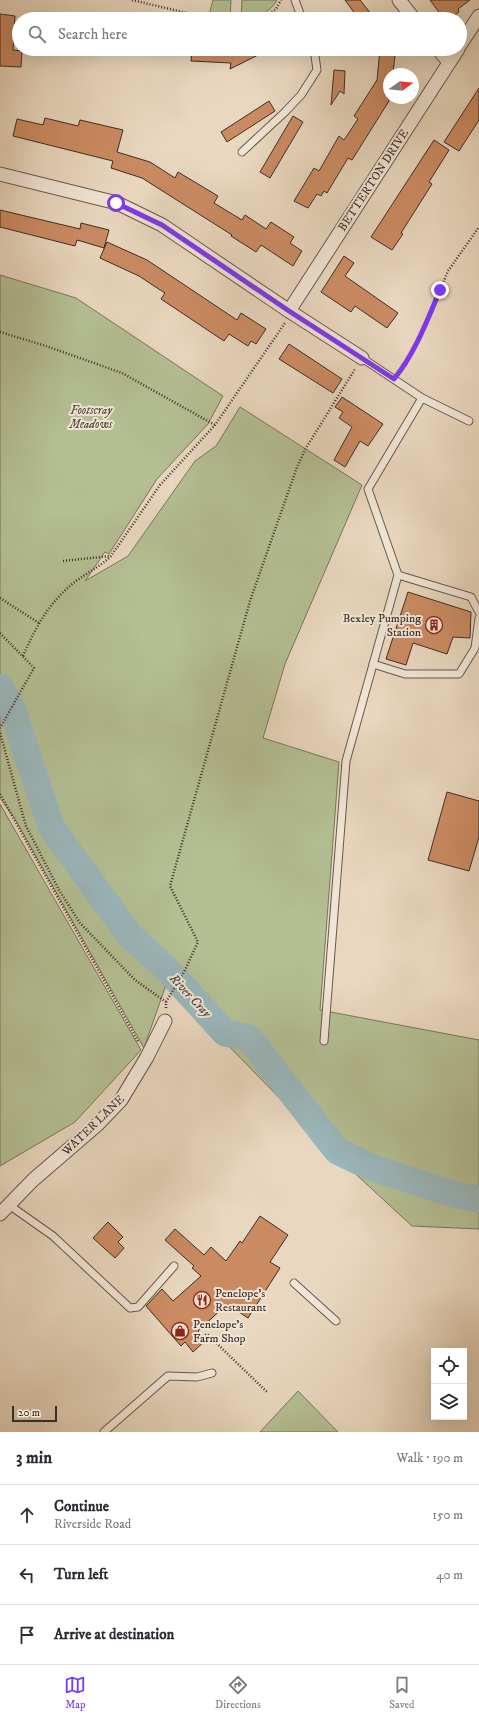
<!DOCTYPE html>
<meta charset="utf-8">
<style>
:root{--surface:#fff;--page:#f7f7f7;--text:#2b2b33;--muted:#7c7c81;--line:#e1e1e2;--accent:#7c3aed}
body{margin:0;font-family:"IM FELL DW Pica",serif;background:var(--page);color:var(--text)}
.controls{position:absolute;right:12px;bottom:12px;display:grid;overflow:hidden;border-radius:0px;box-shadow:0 4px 16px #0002}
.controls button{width:36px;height:36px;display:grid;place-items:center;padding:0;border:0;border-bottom:1px solid var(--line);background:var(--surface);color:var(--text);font:20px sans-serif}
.compass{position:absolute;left:383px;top:68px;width:36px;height:36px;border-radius:50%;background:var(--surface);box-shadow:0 4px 16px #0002;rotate:75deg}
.scale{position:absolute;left:12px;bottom:10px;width:45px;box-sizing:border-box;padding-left:4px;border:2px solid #3c2d28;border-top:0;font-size:11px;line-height:14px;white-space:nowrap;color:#3c2d28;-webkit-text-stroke:3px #f1e5d5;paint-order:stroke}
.stop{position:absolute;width:12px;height:12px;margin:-9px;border:3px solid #7c3aed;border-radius:50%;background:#fff}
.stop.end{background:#7c3aed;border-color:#fff;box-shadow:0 1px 4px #0008}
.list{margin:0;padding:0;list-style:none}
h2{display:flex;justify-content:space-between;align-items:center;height:52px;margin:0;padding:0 16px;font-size:17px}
h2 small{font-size:13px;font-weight:400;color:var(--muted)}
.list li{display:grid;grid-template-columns:26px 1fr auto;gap:12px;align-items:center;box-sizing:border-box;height:60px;padding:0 16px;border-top:1px solid var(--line)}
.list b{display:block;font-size:15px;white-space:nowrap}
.list p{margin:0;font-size:13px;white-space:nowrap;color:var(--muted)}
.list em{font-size:13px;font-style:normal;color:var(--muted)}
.icon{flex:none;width:22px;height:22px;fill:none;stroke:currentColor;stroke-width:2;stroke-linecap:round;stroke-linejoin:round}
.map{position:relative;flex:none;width:479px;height:1432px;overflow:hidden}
.search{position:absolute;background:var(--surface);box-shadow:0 4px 16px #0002;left:12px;right:12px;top:12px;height:44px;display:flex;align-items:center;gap:10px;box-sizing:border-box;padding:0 14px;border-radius:22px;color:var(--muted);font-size:15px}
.sheet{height:232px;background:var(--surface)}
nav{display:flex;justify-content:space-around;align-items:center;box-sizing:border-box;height:56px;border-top:1px solid var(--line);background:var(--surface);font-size:11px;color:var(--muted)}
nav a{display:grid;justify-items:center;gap:2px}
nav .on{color:var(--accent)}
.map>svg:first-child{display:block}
</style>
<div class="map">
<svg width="479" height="1432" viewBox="0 0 479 1432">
<rect width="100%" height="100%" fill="#e9d7bf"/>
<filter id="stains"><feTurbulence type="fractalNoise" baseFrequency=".005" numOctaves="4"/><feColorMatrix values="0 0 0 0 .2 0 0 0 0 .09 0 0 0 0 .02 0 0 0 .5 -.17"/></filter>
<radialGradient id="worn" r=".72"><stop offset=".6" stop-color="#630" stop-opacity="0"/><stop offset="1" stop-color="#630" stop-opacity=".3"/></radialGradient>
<g fill="#b4bf94" stroke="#78765e">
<polygon points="213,0 231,0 230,19 209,15"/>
<path d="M242,0H277C270,13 256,19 241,19Z"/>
<polygon points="0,275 76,298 223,396 208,424 157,479 109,554 105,552 85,581 128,556 195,461 216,446 240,407 362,485 285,664 263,738 339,762 320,1010 479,1040 479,1229 412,1226 335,1155 177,993 196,992 175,959 144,1048 15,819 0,798"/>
<polygon points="0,804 141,1050 75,1122 0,1166"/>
<polygon points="298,1391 338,1432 260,1432"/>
</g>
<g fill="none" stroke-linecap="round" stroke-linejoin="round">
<polyline stroke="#9ab7bb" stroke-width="27" points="0,687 12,708 51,827 130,936 164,966 225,1033 249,1038 337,1151 375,1169 457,1195 479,1199"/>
</g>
<g fill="#cb8b62" stroke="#3c2d28">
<polygon points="345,0 360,0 375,19 359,19"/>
<polygon points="430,0 470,0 458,9 459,12 450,19 444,19"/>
<polygon points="0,14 15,16 13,50 22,51 21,67 0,66"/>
<polygon points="192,49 270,49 230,69 231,63 191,61"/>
<polygon points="380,49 389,49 389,55 395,55 393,74 389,74 389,101 352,160 348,158 327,193 324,191 321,196 317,194 308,208 294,201 314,168 319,171 339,136 344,140 358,119 354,116 377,80"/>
<polygon points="334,70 345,71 344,94 340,91 331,105"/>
<polygon points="479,88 479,120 459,151 444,142"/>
<polygon points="269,101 275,111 227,142 221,132"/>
<polygon points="293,116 303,122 270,178 260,172"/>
<polygon points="45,118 78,126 80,120 123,130 117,152 150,162 175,178 178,172 218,196 214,203 242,220 245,215 266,229 271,222 294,237 290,243 302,251 293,266 261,245 256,252 231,236 232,235 142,178 111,168 113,161 13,136 17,119 43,125"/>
<polygon points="434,140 449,150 429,182 432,184 401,233 403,234 392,250 371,237"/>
<polygon points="0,210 80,229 81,223 109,230 104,248 77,240 75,246 0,227"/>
<polygon points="107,242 147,260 237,320 241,313 266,329 256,344 251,341 248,346 229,334 224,341 161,299 165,293 151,284 139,276 100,258"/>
<polygon points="344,256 354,263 345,276 398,313 387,328 355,306 351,312 321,292"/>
<polygon points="289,344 342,379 333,393 279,359"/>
<polygon points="342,397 383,424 368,446 360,441 345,467 334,460 352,427 339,418 343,412 335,407"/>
<polygon points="408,592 471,612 470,638 453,637 447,654 413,643 406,665 386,659"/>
<polygon points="447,792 479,801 479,837 469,871 428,860"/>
<polygon points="260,1216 288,1235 270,1262 280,1268 248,1318 227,1304 198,1331 206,1340 193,1352 185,1342 181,1346 146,1306 162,1289 173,1301 201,1276 192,1268 194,1266 165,1240 175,1229 204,1255 211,1247 226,1261 240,1241 242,1243"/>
<polygon points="108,1222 123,1237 118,1242 124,1248 115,1258 93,1238"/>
</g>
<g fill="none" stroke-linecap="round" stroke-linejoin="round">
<g stroke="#67584e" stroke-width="9">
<g id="lane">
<polyline points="295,0 302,19"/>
<polyline points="242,152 285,112 301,95 317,70 314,49"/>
<polyline points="362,358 422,398 469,421"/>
<polyline points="398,575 471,597 479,612"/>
<polyline points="373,664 405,674 459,674 475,648 479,618"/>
<polyline points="324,1041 346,761 398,575 368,489 422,398"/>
<polyline points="9,1205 53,1236 130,1308 138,1307 174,1266"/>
<polyline points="294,1283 336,1321"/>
<polyline points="104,1432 168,1376 197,1377 212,1373"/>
</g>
</g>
<g stroke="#67584e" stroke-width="15">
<g id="street">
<polyline points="399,0 414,19"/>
<polyline points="460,45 479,16"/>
<polyline points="438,49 449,62"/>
<polyline points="0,174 117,203 162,225 289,311 362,358"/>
<polyline points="289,311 458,49"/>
<polyline points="0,1214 33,1180 98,1124 121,1100 147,1057 165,1021"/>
</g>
</g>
<g stroke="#3c2d28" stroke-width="2.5" stroke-dasharray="1 2" stroke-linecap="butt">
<polyline points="132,0 212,19"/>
<polyline points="262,19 276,9 281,0"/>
<polyline points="0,332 46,346 122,373 215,425"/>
<polyline points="401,371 406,365 420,338 448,271 479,227"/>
<polyline points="63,561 110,556"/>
<polyline points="0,598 39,623"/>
<polyline points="0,633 34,668 0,728"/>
<path d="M23,656C34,630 49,603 71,585C84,574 99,568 111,556L160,485L215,425L285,323"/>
<polyline points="0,733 26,826 59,890 80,923 135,980 166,1002"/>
<polyline points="0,794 139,1043"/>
<polyline points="166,1008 166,1002 185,970 198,942 170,886 250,601 297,467 306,448 355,369"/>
<polyline points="203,1337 207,1334 267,1392"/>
</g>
<use href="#lane" stroke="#f1e5d5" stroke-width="7"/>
<use href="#street" stroke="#f1e5d5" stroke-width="13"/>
</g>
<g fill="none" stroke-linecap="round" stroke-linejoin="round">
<path stroke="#7c3aed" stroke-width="5" d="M116,203L162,225L289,311L394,379C415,353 427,321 440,290"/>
</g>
<defs>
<g id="building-ring" transform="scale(0.9)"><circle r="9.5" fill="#f1e5d5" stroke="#8f2418" stroke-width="1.5"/><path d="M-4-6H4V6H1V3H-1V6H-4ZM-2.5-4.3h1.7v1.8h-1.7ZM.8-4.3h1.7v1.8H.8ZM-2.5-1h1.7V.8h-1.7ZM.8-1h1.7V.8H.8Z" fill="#8f2418"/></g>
<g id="restaurant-ring" transform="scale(0.9)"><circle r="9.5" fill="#f1e5d5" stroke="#8f2418" stroke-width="1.5"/><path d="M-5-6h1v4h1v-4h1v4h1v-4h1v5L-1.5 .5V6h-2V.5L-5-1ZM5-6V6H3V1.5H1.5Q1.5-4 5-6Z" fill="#8f2418"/></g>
<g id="shop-ring" transform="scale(0.9)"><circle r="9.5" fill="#f1e5d5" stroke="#8f2418" stroke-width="1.5"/><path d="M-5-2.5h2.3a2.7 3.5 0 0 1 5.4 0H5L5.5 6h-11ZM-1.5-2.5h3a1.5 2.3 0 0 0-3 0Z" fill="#8f2418"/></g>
</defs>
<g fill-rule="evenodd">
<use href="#building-ring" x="434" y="625"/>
<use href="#restaurant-ring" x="202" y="1300"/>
<use href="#shop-ring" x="180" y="1331"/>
</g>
<g text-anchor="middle" stroke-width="4" stroke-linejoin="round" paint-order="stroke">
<g font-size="12" fill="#3c2d28" stroke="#f1e5d5">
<text transform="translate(373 180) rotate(-57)" y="4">BETTERTON DRIVE</text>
<text transform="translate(93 1125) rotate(-44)" y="4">WATER LANE</text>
</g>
<g font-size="12" font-style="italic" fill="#544a3e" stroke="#f1e5d5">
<text x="91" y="414">Footscray<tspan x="91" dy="14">Meadows</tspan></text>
</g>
<g font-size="12" fill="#3c2d28" stroke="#f1e5d5" text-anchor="start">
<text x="421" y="622" text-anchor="end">Bexley Pumping<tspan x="421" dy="14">Station</tspan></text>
<text x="215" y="1297">Penelope's<tspan x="215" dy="14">Restaurant</tspan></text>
<text x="193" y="1328">Penelope's<tspan x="193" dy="14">Farm Shop</tspan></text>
</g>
<g font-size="13" font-style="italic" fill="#4f4945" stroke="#f1e5d5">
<text transform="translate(191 995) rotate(47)" y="5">River Cray</text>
</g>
</g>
<rect width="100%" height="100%" filter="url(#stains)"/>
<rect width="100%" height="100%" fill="url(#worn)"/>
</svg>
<div class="controls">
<button><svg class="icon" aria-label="locate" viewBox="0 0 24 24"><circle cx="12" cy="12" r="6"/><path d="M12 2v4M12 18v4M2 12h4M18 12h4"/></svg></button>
<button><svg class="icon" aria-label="layers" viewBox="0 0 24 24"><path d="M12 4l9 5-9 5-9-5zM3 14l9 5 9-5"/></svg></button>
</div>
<svg class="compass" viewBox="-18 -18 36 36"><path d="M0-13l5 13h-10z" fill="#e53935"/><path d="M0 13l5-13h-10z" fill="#7c7c81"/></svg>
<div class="scale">20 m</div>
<div class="stop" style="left:116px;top:203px"></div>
<div class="stop end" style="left:440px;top:290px"></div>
<div class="search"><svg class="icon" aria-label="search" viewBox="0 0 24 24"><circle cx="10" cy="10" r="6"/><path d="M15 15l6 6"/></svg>Search here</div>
</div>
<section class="sheet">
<h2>3 min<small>Walk · 190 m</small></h2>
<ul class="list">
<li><svg class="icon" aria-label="ahead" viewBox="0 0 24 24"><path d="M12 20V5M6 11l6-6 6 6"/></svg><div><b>Continue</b><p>Riverside Road</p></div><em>150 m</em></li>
<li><svg class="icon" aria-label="left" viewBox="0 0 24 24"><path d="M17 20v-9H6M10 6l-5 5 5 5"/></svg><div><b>Turn left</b></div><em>40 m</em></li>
<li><svg class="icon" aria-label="arrive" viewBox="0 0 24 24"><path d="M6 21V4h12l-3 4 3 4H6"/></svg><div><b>Arrive at destination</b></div></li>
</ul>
</section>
<nav>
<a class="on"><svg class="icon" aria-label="map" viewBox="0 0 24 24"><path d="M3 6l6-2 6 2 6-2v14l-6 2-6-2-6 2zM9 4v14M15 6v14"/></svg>Map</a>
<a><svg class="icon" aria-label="directions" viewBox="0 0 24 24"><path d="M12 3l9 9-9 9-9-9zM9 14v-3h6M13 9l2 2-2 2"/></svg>Directions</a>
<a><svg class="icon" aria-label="saved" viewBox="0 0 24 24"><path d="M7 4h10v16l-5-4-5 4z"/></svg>Saved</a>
</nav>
